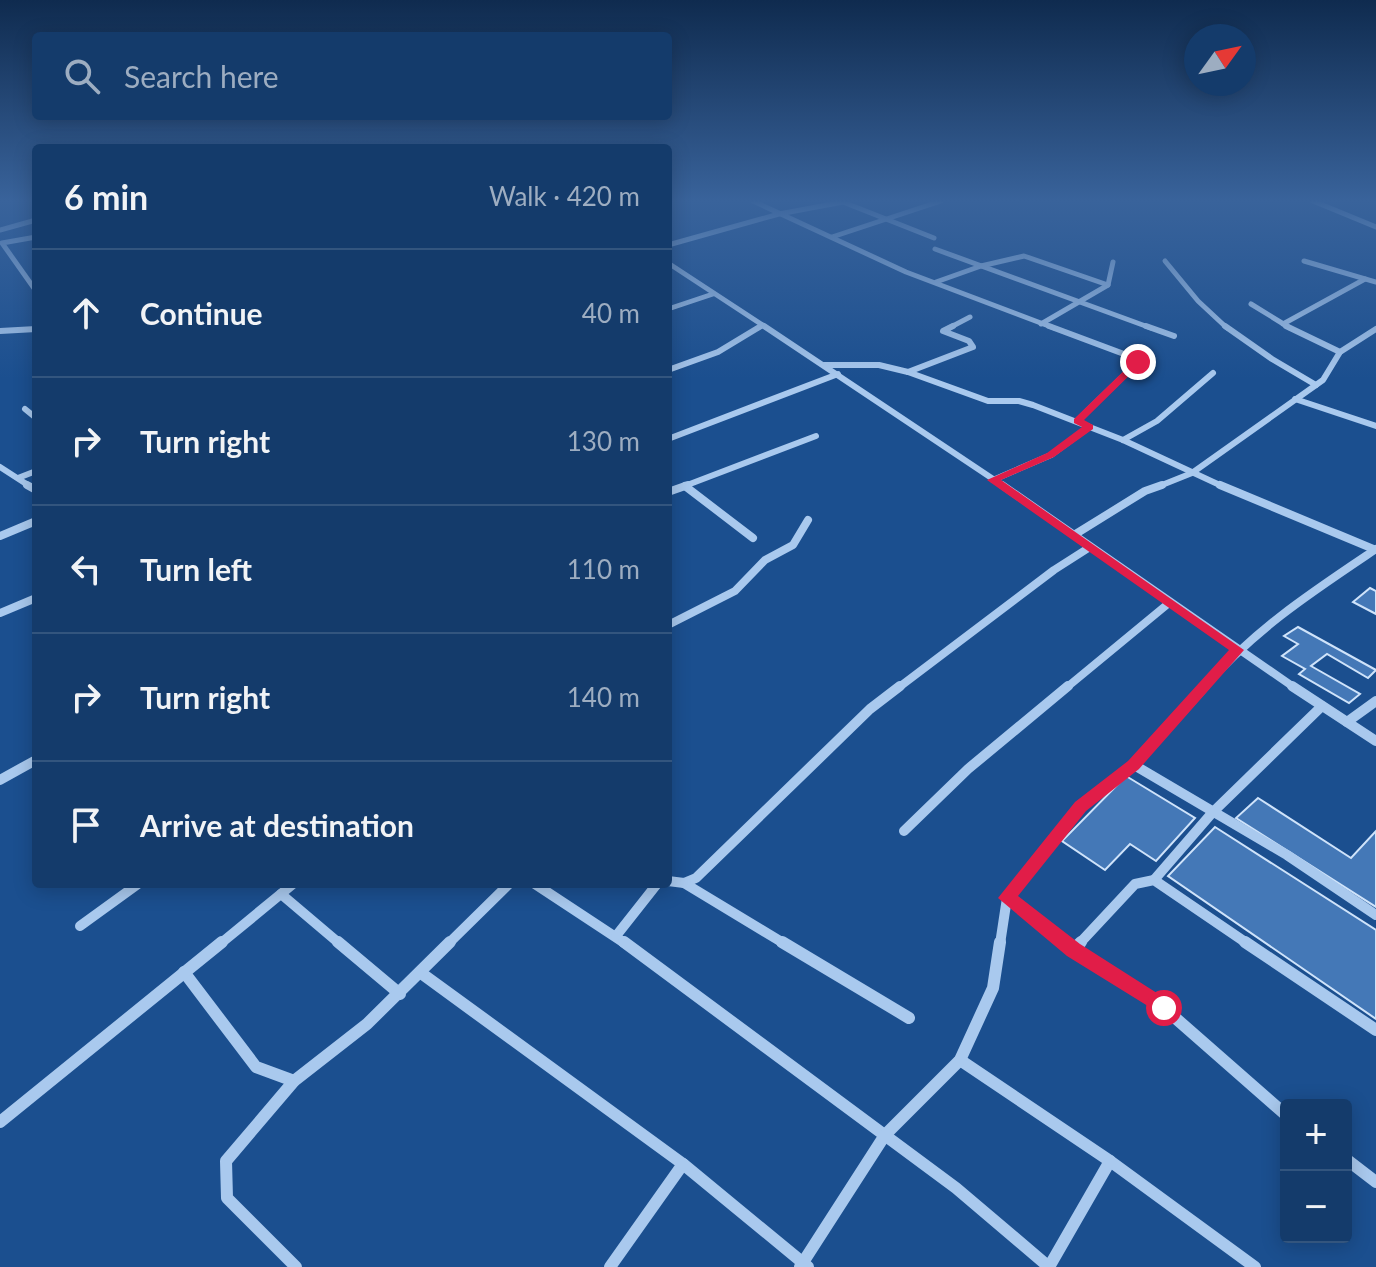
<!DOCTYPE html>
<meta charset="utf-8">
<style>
:root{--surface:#143b6b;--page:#214673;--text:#f1f3f6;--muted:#9dadc1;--line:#33557e}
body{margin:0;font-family:Lato,sans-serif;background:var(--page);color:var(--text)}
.controls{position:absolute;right:24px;bottom:24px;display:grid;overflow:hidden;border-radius:8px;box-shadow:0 4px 20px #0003}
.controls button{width:72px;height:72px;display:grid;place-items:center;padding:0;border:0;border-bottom:2px solid var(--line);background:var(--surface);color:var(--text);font:40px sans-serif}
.compass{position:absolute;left:1184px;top:24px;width:72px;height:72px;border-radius:50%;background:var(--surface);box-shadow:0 4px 20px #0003;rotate:57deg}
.stop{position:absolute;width:24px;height:24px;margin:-18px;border:6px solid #e11d48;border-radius:50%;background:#fff}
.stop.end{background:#e11d48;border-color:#fff;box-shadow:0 2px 8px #0008}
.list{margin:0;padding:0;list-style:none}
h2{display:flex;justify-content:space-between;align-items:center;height:104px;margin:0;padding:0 32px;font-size:34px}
h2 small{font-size:26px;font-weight:400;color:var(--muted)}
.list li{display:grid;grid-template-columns:52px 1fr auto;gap:24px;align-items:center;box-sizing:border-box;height:128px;padding:0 32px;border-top:2px solid var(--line)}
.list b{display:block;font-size:30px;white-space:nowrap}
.list em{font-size:26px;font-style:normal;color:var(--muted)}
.icon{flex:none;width:44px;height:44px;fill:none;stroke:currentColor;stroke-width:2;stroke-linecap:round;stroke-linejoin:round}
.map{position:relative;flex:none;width:1376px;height:1267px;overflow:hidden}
.search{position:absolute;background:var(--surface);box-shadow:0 4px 20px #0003;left:32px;top:32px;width:640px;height:88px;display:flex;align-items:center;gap:20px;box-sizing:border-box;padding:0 28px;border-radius:8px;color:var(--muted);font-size:30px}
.panel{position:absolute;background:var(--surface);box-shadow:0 4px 20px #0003;left:32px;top:144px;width:640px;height:744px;border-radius:8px}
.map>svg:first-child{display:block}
</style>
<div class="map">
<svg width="1376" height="1267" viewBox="0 0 1376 1267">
<rect width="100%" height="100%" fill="#1b4f8f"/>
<g fill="#4478b7" stroke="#cfe3fa" stroke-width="2">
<polygon points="1370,588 1376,591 1376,614 1353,602"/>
<polygon points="1298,627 1376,670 1368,678 1327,654 1311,666 1360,694 1349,703 1299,674 1305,669 1282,656 1298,644 1284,636"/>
<polygon points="1126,776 1195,818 1156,861 1130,844 1105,870 1062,841"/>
<polygon points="1258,798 1351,858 1376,831 1376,907 1236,818"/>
<polygon points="1215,827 1376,930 1376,1019 1168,876"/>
</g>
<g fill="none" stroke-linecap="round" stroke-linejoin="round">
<g stroke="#a9c9ee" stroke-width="5">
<polyline points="753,201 906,272 1054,328"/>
<polyline points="1313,201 1376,227"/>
<polyline points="0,230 36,220"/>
<polyline points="36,237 2,243 36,291"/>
<polyline points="832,237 941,201"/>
<polyline points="668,245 779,214 843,202 934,238"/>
<polyline points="935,249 1151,328"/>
<polyline points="1165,261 1198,301 1227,328"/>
<polyline points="1304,261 1376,282"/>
<polyline points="668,263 767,328"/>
<polyline points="936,282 981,266 1024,256 1108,285"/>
<polyline points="1251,304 1290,328"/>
<polyline points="668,309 713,294"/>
<polyline points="1041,324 1108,285 1113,262"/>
<polyline points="1283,324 1365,279"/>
<polyline points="758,328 762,325"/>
<polyline points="949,328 970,317"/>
</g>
<g stroke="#a9c9ee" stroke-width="6">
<polyline points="764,326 1005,487"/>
<polyline points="1049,326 1140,360 1077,421"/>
<polyline points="1146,326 1174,336"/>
<polyline points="1225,326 1272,359 1316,385"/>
<polyline points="1286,326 1340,352"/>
<polyline points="0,331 36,329"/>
<polyline points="824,365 879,365 908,372 988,401 1019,401 1033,405 1123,440 1224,487"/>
<polyline points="668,370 718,352 761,326"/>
<polyline points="908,372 973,347 969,341 943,331 953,326"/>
<polyline points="1295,399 1376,426"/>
<polyline points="25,409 36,418"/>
<polyline points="668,439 838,374"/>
<polyline points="1123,440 1157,421 1213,373"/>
<polyline points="0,467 31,487"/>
<polyline points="18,478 36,471"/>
<polyline points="993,480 1051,455 1089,427"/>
<polyline points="682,487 816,436"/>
<polyline points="1157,487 1192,473 1323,380 1340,352 1376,329"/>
</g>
<g stroke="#a9c9ee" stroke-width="8">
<polyline points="27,485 36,490"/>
<polyline points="1002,485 1295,688"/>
<polyline points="1220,485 1376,550"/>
<polyline points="685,486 753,538"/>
<polyline points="668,492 688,485"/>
<polyline points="1074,535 1145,491 1162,485"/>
<polyline points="0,536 36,521"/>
<polyline points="0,613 36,598"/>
<polyline points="668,625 735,591 765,560 793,545 808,520"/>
<polyline points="898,688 1054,570 1090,547"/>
<polyline points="1066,688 1169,603"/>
<path d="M1203,688C1258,627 1309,594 1376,549"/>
</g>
<g stroke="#a9c9ee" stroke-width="10">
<polyline points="1292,686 1376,741"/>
<polyline points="1347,722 1376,701"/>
<polyline points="1134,765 1287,855 1376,915"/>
<polyline points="0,780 36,760"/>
<polyline points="904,831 968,769 1068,686"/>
<polyline points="1154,880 1212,813 1322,706"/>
<polyline points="668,881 684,883 696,878 870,709 900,686"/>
<polyline points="684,883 785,944"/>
<polyline points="535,884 626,944"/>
<polyline points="281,894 340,944"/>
<polyline points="1007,898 1065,944"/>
<polyline points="80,926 138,884"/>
<polyline points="616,936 657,884"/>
<polyline points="220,944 293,884"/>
<polyline points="448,944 509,884"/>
<polyline points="1000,944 1007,898 1081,807 1134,765 1205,686"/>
<polyline points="1079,944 1135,884 1154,880 1248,944"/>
</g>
<g stroke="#a9c9ee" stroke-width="12">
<polyline points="338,942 400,994"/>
<polyline points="624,942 956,1188 1049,1267 1110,1161"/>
<polyline points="782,942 909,1018"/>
<polyline points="1062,942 1164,1008 1286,1115"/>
<polyline points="1245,942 1376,1030"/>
<polyline points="1073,950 1081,942"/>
<polyline points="184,972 256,1067 294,1081"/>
<polyline points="421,973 683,1164 610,1267"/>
<polyline points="960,1060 1110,1161 1255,1267"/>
<polyline points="0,1122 222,942"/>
<polyline points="1346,1159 1376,1182"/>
<polyline points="683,1164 808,1267"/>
<polyline points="296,1267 227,1198 226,1161 294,1081 367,1024 450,942"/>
<polyline points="800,1267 885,1135 960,1060 993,988 1000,942"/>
</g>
</g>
<linearGradient id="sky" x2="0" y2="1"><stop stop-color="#0f2b4f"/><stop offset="0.53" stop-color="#39639b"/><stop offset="1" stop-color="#39639b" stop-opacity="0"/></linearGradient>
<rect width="1376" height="379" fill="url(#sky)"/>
<polygon fill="#e11d48" points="1135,360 1143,362 1084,420 1093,425 1093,429 1054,457 1001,480 1244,650 1139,769 1086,811 1018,896 1080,944 1171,1002 1173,1008 1171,1014 1164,1016 1067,956 998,898 1075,802 1128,761 1229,650 987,480 1047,453 1082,427 1074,423 1074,419"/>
</svg>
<div class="controls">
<button>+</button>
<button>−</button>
</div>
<svg class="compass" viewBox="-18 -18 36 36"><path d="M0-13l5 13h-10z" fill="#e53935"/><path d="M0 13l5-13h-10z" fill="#9dadc1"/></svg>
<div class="stop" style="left:1164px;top:1008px"></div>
<div class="stop end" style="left:1138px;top:362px"></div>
<div class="search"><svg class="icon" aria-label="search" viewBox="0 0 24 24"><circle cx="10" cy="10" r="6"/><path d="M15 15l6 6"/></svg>Search here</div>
<section class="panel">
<h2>6 min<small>Walk · 420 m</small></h2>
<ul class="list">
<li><svg class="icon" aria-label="ahead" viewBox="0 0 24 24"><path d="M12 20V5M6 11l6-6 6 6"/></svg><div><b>Continue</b></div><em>40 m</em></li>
<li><svg class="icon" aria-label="right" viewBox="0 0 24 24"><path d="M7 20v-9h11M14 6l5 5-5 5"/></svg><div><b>Turn right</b></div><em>130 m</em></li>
<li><svg class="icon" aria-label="left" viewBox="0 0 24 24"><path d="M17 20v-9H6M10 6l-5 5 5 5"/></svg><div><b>Turn left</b></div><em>110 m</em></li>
<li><svg class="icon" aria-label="right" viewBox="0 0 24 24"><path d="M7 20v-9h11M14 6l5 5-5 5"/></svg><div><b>Turn right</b></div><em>140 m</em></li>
<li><svg class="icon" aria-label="arrive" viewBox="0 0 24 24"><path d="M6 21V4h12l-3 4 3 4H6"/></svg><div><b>Arrive at destination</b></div></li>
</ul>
</section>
</div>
